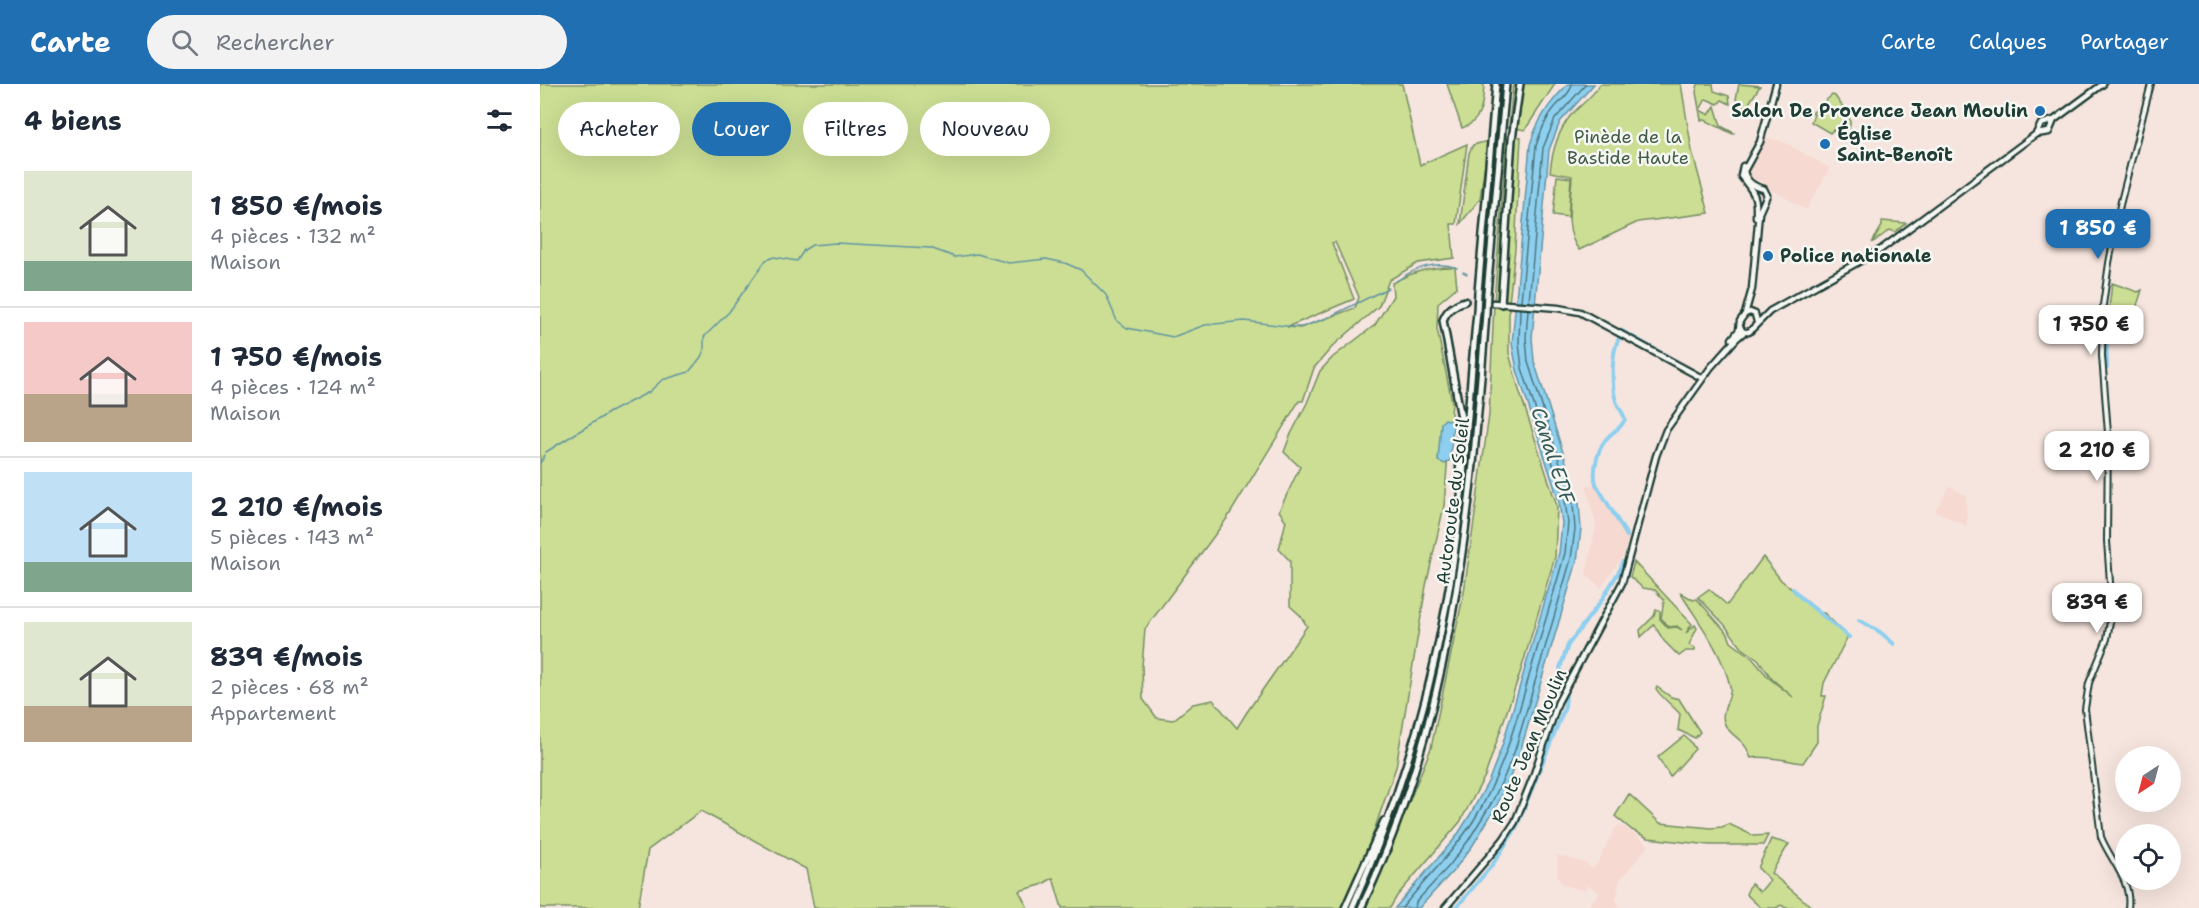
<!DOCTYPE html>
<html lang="fr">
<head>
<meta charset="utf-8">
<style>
	:root { --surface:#fff; --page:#f2f2f3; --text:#1f2937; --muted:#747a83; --line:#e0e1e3; --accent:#1f6fb2 }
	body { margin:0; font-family:"Shantell Sans",sans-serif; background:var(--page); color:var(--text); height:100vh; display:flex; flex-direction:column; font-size:22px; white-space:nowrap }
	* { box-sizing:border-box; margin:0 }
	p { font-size:20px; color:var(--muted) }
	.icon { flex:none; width:33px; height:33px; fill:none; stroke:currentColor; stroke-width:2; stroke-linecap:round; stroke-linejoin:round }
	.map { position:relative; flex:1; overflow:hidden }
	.sheet { display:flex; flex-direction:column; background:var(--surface); width:540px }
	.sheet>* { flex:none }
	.banner { position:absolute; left:18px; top:18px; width:570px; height:54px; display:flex; gap:12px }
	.needle { width:39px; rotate:216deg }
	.controls { position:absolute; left:1575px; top:662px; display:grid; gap:12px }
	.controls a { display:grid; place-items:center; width:66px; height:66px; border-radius:50%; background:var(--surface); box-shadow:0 6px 24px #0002; font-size:30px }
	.price { position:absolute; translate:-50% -51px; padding:0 14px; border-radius:12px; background:#fff; color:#222; font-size:20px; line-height:39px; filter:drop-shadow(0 2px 3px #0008) }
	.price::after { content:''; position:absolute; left:50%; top:36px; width:18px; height:14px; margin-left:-9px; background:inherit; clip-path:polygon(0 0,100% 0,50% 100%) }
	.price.selected { background:var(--accent); color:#fff }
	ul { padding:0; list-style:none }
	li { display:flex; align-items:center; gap:18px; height:150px; padding:0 24px }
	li+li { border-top:2px solid var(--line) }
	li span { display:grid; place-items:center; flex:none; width:168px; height:120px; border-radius:0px; color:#555 }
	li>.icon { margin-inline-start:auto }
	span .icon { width:72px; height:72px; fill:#fffc; stroke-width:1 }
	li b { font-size:26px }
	h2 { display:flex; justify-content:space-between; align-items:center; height:72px; padding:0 24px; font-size:26px }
	.pill { padding:0 21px; border-radius:27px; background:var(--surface); box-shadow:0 6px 24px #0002; font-size:21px; line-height:54px }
	.pill.selected { background:var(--accent); color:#fff }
	header { display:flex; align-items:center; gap:36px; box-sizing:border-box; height:84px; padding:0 30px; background:var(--accent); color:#fff }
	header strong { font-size:28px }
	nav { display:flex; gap:33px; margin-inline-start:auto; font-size:21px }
	.search { width:420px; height:54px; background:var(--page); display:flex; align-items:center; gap:15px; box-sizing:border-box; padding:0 21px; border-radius:33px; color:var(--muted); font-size:22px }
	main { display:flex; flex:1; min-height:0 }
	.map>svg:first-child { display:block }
</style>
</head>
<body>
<header>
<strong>Carte</strong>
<div class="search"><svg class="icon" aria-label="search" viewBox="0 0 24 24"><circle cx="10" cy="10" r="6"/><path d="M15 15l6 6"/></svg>Rechercher</div>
<nav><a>Carte</a><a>Calques</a><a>Partager</a></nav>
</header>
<main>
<section class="sheet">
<h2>4 biens<svg class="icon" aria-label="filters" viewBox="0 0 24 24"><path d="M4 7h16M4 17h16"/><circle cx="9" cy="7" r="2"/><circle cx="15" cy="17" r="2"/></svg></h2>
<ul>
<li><span style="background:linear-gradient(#dfe7d0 75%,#7fa58c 0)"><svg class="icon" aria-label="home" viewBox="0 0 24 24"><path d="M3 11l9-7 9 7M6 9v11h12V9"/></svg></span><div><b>1 850 €/mois</b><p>4 pièces · 132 m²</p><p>Maison</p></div></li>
<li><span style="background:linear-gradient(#f6c9c9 60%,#b9a48a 0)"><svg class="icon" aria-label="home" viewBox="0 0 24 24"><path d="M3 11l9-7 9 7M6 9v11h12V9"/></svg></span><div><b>1 750 €/mois</b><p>4 pièces · 124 m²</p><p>Maison</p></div></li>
<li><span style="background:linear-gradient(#bfe0f5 75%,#7fa58c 0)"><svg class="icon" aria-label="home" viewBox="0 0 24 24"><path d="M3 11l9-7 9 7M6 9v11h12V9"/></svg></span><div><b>2 210 €/mois</b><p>5 pièces · 143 m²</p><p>Maison</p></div></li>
<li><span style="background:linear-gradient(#dfe7d0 70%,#b9a48a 0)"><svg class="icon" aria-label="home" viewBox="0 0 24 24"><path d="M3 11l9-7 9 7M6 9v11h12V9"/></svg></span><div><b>839 €/mois</b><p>2 pièces · 68 m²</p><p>Appartement</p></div></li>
</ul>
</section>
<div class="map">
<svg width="1659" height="824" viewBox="0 0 1659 824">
	<rect width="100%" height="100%" fill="#f6e5de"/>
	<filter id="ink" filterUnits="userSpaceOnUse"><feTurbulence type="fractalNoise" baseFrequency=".0167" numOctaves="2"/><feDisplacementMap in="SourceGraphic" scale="12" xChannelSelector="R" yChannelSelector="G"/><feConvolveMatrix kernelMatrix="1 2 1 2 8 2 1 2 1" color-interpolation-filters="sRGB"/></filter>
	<g filter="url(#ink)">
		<!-- built -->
		<path fill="#f6d9d0" d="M1225 54 1242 57 1290 84 1266 126 1222 100V97L1209 94 1206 87Z
			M1056 400 1090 452 1082 473 1061 504 1046 490 1056 441 1046 402Z
			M1410 402 1426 412 1427 442 1395 427Z
			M1079 742 1085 743 1109 761 1080 796 1076 815 1080 824H1046L1060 809 1048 801 1045 806 1022 801 1017 791V771L1046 779 1051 784 1056 782 1075 744Z"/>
		<!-- green -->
		<path fill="#cbde93" stroke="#758e64" stroke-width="1.5" fill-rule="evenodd" d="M0 0H862L880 81 927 60 916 140H911L914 174 878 179 849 196 839 222 793 262 774 284 763 317H759L688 433 605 545 602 582 603 615 617 634 633 636 653 620 673 616 697 644 707 628 767 542 760 531 750 522V477L739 465 746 437 739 427 760 383 744 368 750 352 767 319 780 287 793 273 835 241 853 212 852 199C873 188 891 182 915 183L917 203 898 219 897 245 912 318 904 422 886 502 856 683 816 799 804 824H522L513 794 501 801 479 807 488 824H274L266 785 161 727 108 766 98 824H0ZM795 158 819 213 815 224 760 244 747 243 814 215 792 159Z
			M907 0H944C943 18 943 37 922 44Z
			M973 0H1015L985 46 969 43Z
			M1060 0H1141L1152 67 1169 129 1098 138 1039 166C1023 146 1031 117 1032 92L1010 88C1012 68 1018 47 1031 31 1040 21 1053 13 1060 0Z
			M1158 0H1173L1174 7 1189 12 1190 20 1182 16 1178 20 1166 15 1160 26 1169 31 1175 22 1181 42 1194 49 1193 50 1165 36H1161L1156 8Z
			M1199 0 1220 2 1206 24 1196 15Z
			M1292 11 1295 12C1306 28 1316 34 1306 53L1293 46 1290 49 1271 38 1274 30 1272 29Z
			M967 51 981 53 975 165 969 219 954 218Z
			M948 57 940 115 920 140 929 69 933 61Z
			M1017 92 1031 94 1028 133 1013 131Z
			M1342 137 1366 139 1355 148 1350 146 1332 159 1342 142Z
			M1572 199 1598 208 1602 206 1589 247 1566 245 1567 234 1572 231V227L1569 225Z
			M954 221 969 222V269L979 306 1017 422 1015 473 981 586 945 692 920 738 857 812 850 824H826L891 664 924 508 949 331Z
			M1223 473 1241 496 1281 529H1284L1308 552 1284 599 1282 612H1286L1277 642V658L1263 679C1249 677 1224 671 1211 674 1209 671 1208 665 1205 662 1199 653 1187 649 1184 638 1180 626 1193 613 1190 602 1182 567 1158 538 1140 508L1153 516 1157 515 1188 550 1191 558 1212 574 1229 594 1253 613 1232 595 1218 575 1202 564 1184 540 1158 513 1169 505 1187 521Z
			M1094 478 1152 540 1146 549 1155 541 1157 544 1149 561 1155 564V567H1146L1139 572 1124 557 1114 541 1101 553 1100 546 1114 532 1116 526 1120 527V535L1128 544 1137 543 1142 546 1137 542 1129 543 1121 534 1124 516 1115 506 1103 504 1090 493Z
			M1117 603 1131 613 1139 615 1160 648 1155 654 1138 646 1140 630C1133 622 1120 612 1116 605Z
			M1144 652 1150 657 1155 665 1130 693 1118 673Z
			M1089 710 1120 739 1171 744 1182 743 1189 740 1214 752 1228 751 1223 761H1170L1108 754 1092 746 1075 732Z
			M1231 755 1249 760 1231 789 1273 824H1246L1241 821 1236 824H1221L1206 810 1211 799 1220 808 1230 796 1218 784Z"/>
		<!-- water -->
		<path fill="#8ecfef" stroke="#6295a4" stroke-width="1.5" d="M1028 0H1054L1020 38 1009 66 992 254 994 277 1039 419 1041 445 1037 477 980 668 970 693 957 721 933 761 914 786 879 824H855L916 753 930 731 949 696 962 662 1019 469 1022 439 1019 418 977 286 972 260 990 61C997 36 1010 18 1028 0Z
			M905 335 912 337 913 342 910 376 905 380 898 377 901 339Z"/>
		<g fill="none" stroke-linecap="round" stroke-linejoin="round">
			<!-- shore -->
			<path stroke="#4b777f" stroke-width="1.5" d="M981 217 996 62C1000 49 1004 38 1012 27 1018 18 1031 10 1032 0
				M989 218 1003 64 1015 35 1046 0
				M862 824C886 794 913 769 934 736 961 693 974 644 988 596 1000 554 1013 512 1025 469L1028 439 1025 417 982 284 979 259 980 225
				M875 824 876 818 909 782 928 757 952 718 965 691 975 666 1031 475 1035 445 1033 420 988 278 986 254 988 225"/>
			<!-- stream -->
			<path stroke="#6295a4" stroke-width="1.5" d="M923 188 927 190
				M857 197C874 184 896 176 917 184
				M793 231 848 204
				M6 368 70 328 109 308 122 296 149 288 161 273 164 266V253L189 228 226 176 234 173 257 177 264 166 272 161 296 159 390 164 415 173 437 170 469 179 506 175 525 179 541 186 566 211 577 237 587 244 633 253 665 241 704 237 754 243H762L789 233
				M0 379 5 371"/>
			<!-- canal -->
			<path stroke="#8ecfef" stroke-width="4" d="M1566 246 1567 284
				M1082 247 1155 288
				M1079 254C1071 269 1071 301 1076 317 1078 323 1083 328 1085 335 1081 345 1076 345 1069 352 1058 362 1052 386 1056 400L1087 452
				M1253 505 1261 514 1309 553
				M1319 536 1340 548 1354 560
				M1023 600 1020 584 1028 561 1061 517 1081 484 1082 478
				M916 824 953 780 976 744 1025 623 1026 610"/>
			<!-- primary-tunnel -->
			<path stroke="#cbc3bc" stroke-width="4.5" stroke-dasharray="4.5 2" stroke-linecap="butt" d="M932 217 953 219"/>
			<!-- secondary casing -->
			<g stroke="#1f3d34" stroke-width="8">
				<path id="secondary" d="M1588 824C1592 797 1570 776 1561 753L1545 625 1549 599 1567 555 1572 526 1567 457 1568 349 1562 272 1563 221 1569 179 1580 121 1611 0"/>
			</g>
			<!-- primary casing -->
			<g stroke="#1f3d34" stroke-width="9">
				<path id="primary" d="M1496 50 1509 48 1514 36
					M1203 82 1201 92C1214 110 1217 109 1216 133
					M953 219 1018 224 1040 228 1160 293
					M1205 230 1210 228 1215 230 1217 238
					M1200 243 1203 248H1209L1230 227 1340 166 1496 50 1501 40 1514 36 1563 0
					M1192 255 1199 246 1200 237 1205 230 1212 205 1219 129 1227 111 1224 105C1215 103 1206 98 1204 87L1220 58 1236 0
					M905 824 963 756 975 738 993 693 1018 618 1082 499 1116 372 1126 346 1171 283 1197 254 1204 248"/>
			</g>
			<!-- motorway casing -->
			<g stroke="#1f3d34" stroke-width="10">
				<path id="motorway" d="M938 208 956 0
					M947 209 966 0
					M961 220 972 55 980 0
					M919 399 921 334 903 236C907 225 915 220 925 217
					M805 824 844 737
					M812 824C855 727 887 626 906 522 924 425 927 326 937 228
					M821 824C911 638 931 433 946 229"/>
			</g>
			<!-- secondary -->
			<use href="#secondary" stroke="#f6f6f2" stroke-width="4"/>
			<!-- primary -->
			<use href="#primary" stroke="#f6f6f2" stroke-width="4.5"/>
			<!-- motorway -->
			<use href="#motorway" stroke="#f6f6f2" stroke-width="5"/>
			<!-- motorway-bridge casing -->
			<g stroke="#1f3d34" stroke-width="10" stroke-linecap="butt">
				<path id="motorway-bridge" d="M937 228 938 208
					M946 229 947 209"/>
			</g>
			<!-- motorway-bridge -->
			<use href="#motorway-bridge" stroke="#f6f6f2" stroke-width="5"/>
		</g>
	</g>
	<!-- markers -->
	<g fill="#1f6fb2" stroke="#f6f6f2" stroke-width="2">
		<circle cx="1500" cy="27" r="6"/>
		<circle cx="1285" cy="60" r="6"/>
		<circle cx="1228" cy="172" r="6"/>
	</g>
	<g text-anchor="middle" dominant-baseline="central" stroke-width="5" stroke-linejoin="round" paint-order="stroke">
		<!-- poi labels -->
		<g font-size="18" font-weight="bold" fill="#1f3d34" stroke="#f6f6f2" text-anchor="start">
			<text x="1488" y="27" text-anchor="end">Salon De Provence Jean Moulin</text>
			<text x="1297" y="50">Église<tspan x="1297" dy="21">Saint-Benoît</tspan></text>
			<text x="1240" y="172">Police nationale</text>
		</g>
		<!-- park labels -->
		<g font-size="18" fill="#415d47" stroke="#f6f6f2">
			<text x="1088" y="53">Pinède de la<tspan x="1088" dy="21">Bastide Haute</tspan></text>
		</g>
		<!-- street labels -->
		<g font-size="18" fill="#1f3d34" stroke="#f6f6f2">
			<text transform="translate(913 417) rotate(-83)">Autoroute du Soleil</text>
			<text transform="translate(989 662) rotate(-67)">Route Jean Moulin</text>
		</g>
		<!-- water labels -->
		<g font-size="20" font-style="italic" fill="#355a59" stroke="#f6f6f2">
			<text transform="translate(1013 371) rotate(72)">Canal EDF</text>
		</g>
	</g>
</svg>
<div class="controls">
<a><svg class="needle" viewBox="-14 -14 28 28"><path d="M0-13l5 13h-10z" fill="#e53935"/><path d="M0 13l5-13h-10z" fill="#747a83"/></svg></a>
<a><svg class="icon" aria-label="locate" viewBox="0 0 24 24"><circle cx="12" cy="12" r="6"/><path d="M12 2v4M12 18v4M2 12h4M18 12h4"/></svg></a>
</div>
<b class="price selected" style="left:1558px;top:176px">1 850 €</b>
<b class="price" style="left:1551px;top:272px">1 750 €</b>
<b class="price" style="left:1557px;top:398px">2 210 €</b>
<b class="price" style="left:1557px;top:550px">839 €</b>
<div class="banner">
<a class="pill">Acheter</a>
<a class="pill selected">Louer</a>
<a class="pill">Filtres</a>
<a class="pill">Nouveau</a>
</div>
</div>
</main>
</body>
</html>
